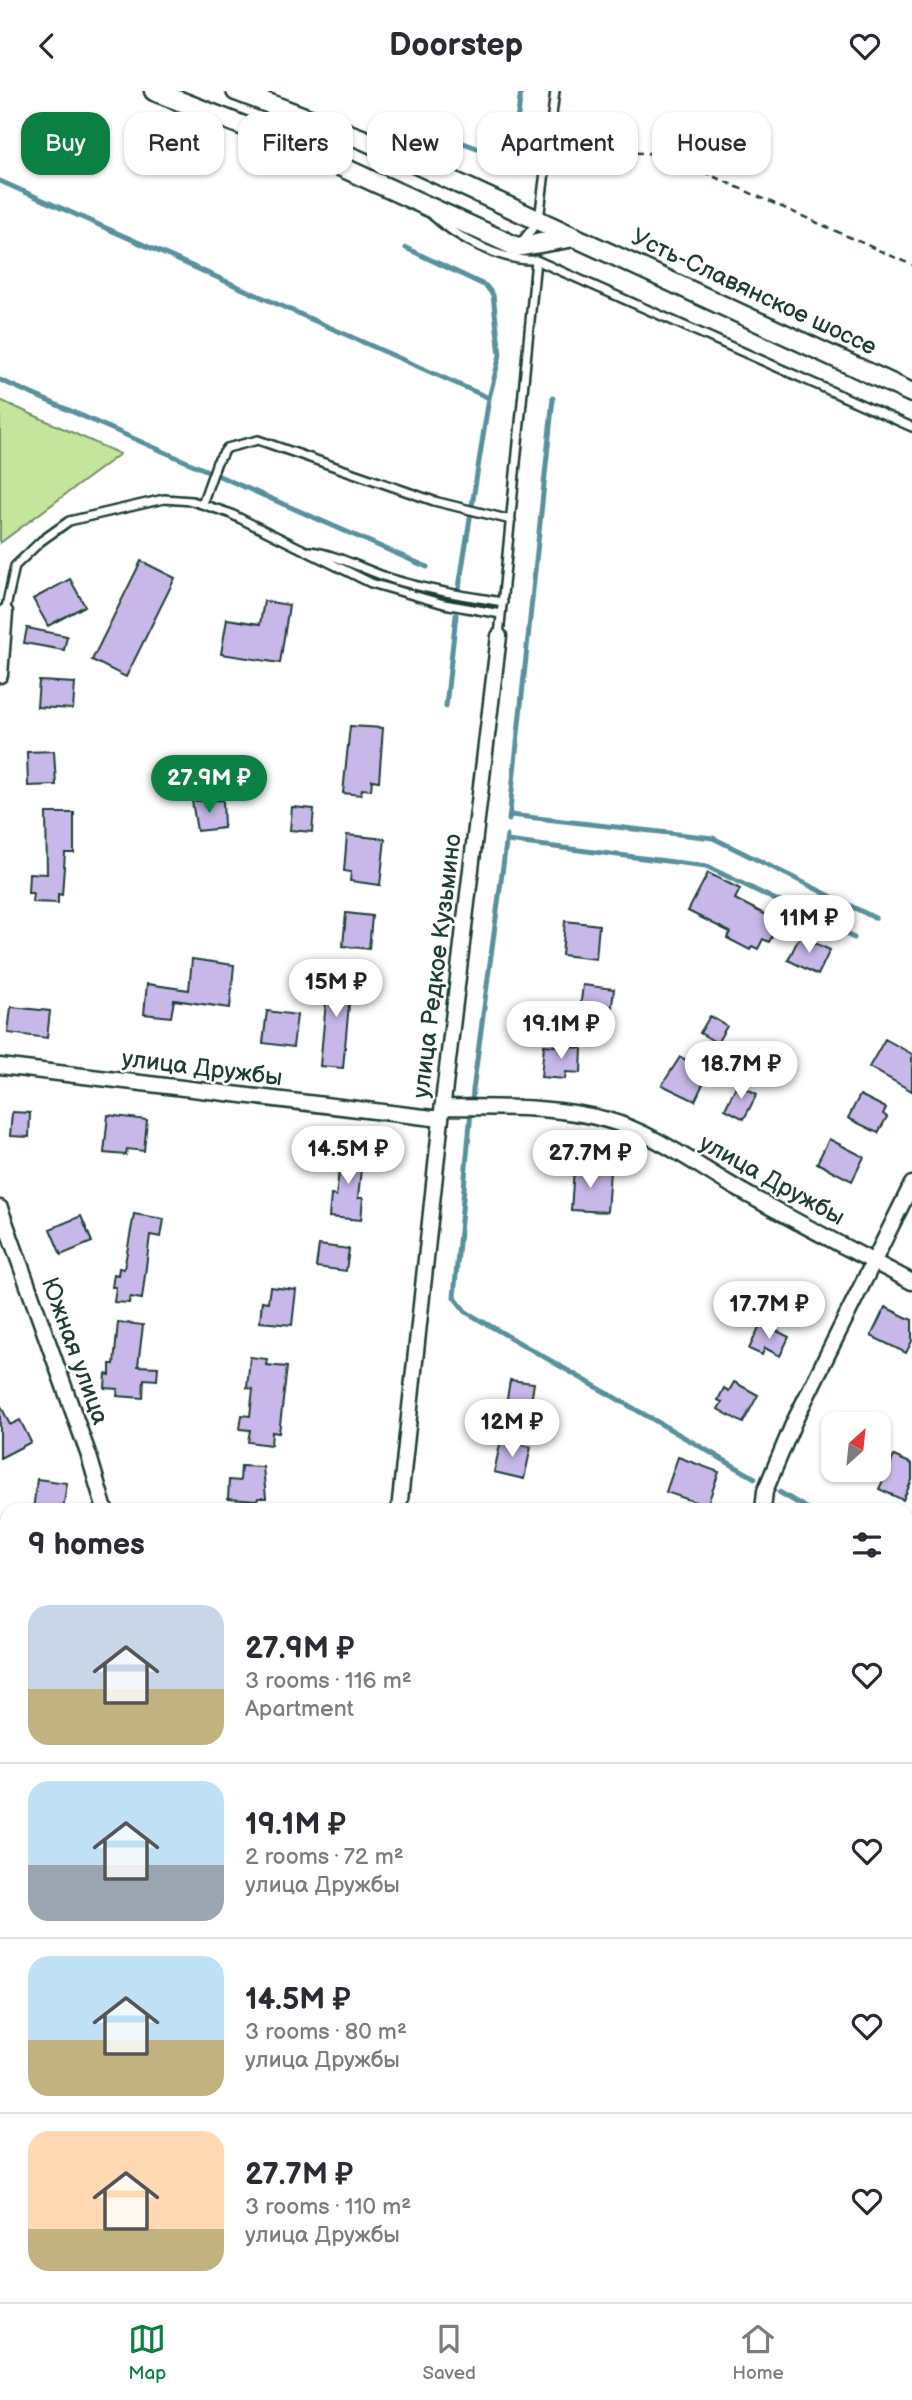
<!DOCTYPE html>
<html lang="en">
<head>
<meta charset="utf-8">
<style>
	:root { --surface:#fff; --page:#f7f7f7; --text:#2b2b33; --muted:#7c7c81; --line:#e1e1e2; --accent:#0b8043 }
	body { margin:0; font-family:"Balsamiq Sans",sans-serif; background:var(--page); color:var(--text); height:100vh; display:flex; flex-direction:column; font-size:26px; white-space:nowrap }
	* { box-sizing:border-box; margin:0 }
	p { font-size:23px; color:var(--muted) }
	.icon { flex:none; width:38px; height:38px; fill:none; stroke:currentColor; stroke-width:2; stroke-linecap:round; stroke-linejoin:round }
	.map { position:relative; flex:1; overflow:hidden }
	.sheet { position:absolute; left:0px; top:1412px; width:914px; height:800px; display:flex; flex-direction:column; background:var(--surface); border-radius:21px 21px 0 0; box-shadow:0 2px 5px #0004 }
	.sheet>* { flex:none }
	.top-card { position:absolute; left:21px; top:21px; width:872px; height:63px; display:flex; gap:14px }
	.needle { width:46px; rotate:27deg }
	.buttons { position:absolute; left:821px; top:1321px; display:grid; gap:14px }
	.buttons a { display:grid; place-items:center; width:70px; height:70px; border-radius:14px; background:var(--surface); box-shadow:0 2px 5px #0004; font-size:35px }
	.price { position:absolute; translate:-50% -60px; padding:0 16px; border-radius:24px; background:#fff; color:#222; font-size:23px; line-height:46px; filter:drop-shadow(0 2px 4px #0008) }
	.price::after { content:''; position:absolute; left:50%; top:42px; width:21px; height:16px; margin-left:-10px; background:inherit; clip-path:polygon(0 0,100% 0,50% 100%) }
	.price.selected { background:var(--accent); color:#fff }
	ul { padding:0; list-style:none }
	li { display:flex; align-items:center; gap:21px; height:175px; padding:0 28px }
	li+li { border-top:2px solid var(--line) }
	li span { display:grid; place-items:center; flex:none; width:196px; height:140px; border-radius:21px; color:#555 }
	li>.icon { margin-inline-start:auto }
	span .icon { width:84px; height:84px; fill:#fffc; stroke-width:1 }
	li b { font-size:30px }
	h2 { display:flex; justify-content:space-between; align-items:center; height:84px; padding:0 28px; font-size:30px }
	.chip { padding:0 24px; border-radius:21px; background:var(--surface); box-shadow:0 2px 5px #0004; font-size:24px; line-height:63px }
	.chip.selected { background:var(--accent); color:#fff }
	header { display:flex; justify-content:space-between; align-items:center; height:91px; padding:0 28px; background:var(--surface); font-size:32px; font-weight:700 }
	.dock { display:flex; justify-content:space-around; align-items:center; height:98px; border-top:2px solid var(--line); background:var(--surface); font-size:19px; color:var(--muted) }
	.dock a { display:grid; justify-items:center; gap:4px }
	.dock .selected { color:var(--accent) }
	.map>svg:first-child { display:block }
</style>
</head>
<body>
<header><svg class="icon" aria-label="back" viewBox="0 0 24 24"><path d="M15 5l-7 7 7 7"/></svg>Doorstep<svg class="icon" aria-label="heart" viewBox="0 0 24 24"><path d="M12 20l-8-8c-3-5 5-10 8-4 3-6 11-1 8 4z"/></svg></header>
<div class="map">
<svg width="912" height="2211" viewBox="0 0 912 2211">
	<rect width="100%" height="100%" fill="#fff"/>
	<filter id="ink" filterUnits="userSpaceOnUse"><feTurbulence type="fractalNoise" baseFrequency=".0143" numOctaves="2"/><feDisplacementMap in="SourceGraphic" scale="14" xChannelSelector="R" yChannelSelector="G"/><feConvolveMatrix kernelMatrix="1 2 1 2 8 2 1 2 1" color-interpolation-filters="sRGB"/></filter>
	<g filter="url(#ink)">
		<!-- green -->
		<path fill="#c5e59d" stroke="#729168" stroke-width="2" d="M0 309 120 363 0 452Z
			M906 2018H912V2110L907 2112Z"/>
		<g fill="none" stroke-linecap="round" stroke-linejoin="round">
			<!-- stream -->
			<path stroke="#59909b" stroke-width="5" d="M453 48 482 59 498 62C518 49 518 22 521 0
				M0 90 489 307
				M406 157 486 195 493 204 500 264 489 307 459 497
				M0 289 427 476
				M446 615 456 524
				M510 724 713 747 875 827
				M509 729 553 307
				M507 745 473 999 454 1206 466 1221 755 1387
				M507 750 706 775 854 847
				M779 1401 810 1419
				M906 1474 912 1477
				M0 2035 7 2051"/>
		</g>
		<!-- building -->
		<path fill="#c7b8e9" stroke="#1f3d34" stroke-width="2" d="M141 470 175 487 126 586 92 569Z
			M70 488 85 515 48 535 33 508Z
			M264 510 289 514 280 572 221 563 227 528 260 533Z
			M27 537 67 545 64 559 24 552Z
			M39 590 75 592 73 618 37 616Z
			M350 635 383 637 379 690 372 689 371 699 362 698 361 704 343 702Z
			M54 660 56 694 28 695 27 661Z
			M223 709 224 737 197 740 192 710Z
			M292 716 314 718 312 741 290 739Z
			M46 722H74V762H65L62 804 58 803V812L32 811 33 802H28L29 782 47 783Z
			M347 744 385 748 380 794 350 790 351 781 344 780Z
			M708 782 740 798 735 808 770 826 768 830 778 835 769 851 763 848 758 858 752 855 750 859 727 847 730 841 688 820Z
			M346 822 372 825 369 858 343 855Z
			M565 830 599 834 596 868 562 864Z
			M800 845 830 859 818 884 788 869Z
			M192 868 234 874 230 917 174 909 171 926 144 923 147 893 189 899Z
			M329 879 352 881 343 977 320 975Z
			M583 894 614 898 609 938 578 934Z
			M11 916 50 920 47 947 8 942Z
			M267 920 297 924 293 956 263 952Z
			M710 925 727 935 717 952 700 942Z
			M885 948 912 963V1000L869 976Z
			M544 954 582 957 581 982 566 981 565 988 541 986Z
			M680 966 709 980 695 1010 662 994Z
			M737 993 757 1003 744 1028 725 1018Z
			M860 1004 886 1017 883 1023 887 1026 878 1042 848 1027Z
			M12 1021 30 1022 29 1046 10 1045Z
			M108 1024 147 1029 144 1060 127 1058 126 1064 104 1062Z
			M829 1048 864 1066 852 1090 817 1072Z
			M342 1055 363 1058 358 1107H363L361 1129 329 1126 331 1104 336 1105Z
			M574 1077 610 1080 607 1121 571 1119Z
			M134 1123 164 1128 161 1146 150 1144 142 1208 130 1206 129 1212 114 1211 116 1196H112L114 1183 118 1184 119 1177 124 1178Z
			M81 1125 92 1151 61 1164 50 1138Z
			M319 1154 349 1158 346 1180 316 1176Z
			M270 1196 296 1199 292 1234 260 1231 262 1210 268 1211Z
			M885 1216 912 1229V1250L906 1262 871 1245Z
			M118 1231 143 1234 138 1275 158 1276 157 1289 144 1288 143 1307 117 1305 118 1298 105 1297 106 1283 110 1284V1273H114Z
			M761 1232 789 1246 780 1265 765 1257 762 1264 749 1258Z
			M250 1266 267 1268 266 1274 287 1276 279 1342 272 1341 271 1354 248 1351 250 1339 240 1338 242 1324 250 1325 253 1298 247 1297Z
			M510 1289 534 1292 529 1324 505 1320Z
			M734 1291 758 1304 743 1332 718 1318 722 1311 718 1309 724 1297 729 1300Z
			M0 1313 10 1334 20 1329 31 1351 0 1367Z
			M501 1349 531 1356 524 1388 494 1381Z
			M894 1365 912 1373V1389L903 1409 879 1398Z
			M678 1366 719 1381 707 1415 666 1401Z
			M241 1375 263 1376 266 1407H258L257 1410 228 1408 229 1389 240 1390Z
			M37 1388 67 1392 63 1419H33Z"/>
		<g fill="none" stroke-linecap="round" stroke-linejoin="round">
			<!-- service casing -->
			<g stroke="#1f3d34" stroke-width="12">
				<path id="service" d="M432 124C457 147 502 171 536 169L912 336
					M520 153 539 129 555 0
					M202 413 217 371 227 357 258 349 434 410 511 429
					M310 460C339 464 364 479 392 488 428 499 465 505 503 511
					M5 521 15 475 41 450 69 430 164 408 192 410 229 422 371 492 444 513 501 523
					M499 545 536 169
					M906 1980 912 1978"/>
			</g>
			<!-- minor casing -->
			<g stroke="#1f3d34" stroke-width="19">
				<path id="minor" d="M0 584 5 521
					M0 975 441 1028
					M443 1016C496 1017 555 1014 607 1029 654 1042 696 1074 738 1098 795 1131 854 1160 912 1191
					M0 1117 89 1365 105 1419
					M399 1419 441 1028 499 545
					M763 1419 765 1400 794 1331 912 1093
					M0 1930H7
					M33 2211 53 2205"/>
			</g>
			<!-- tertiary casing -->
			<g stroke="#1f3d34" stroke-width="23">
				<path id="tertiary" d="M154 0 300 57 517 156 575 146
					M236 0 362 48 912 302"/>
			</g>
			<!-- path -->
			<path stroke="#1f3d34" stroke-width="2.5" stroke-dasharray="7 5" stroke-linecap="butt" d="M575 59 663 63 912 174
				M332 2211V2205"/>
			<!-- service -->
			<use href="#service" stroke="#fff" stroke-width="7"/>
			<!-- minor -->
			<use href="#minor" stroke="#fff" stroke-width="14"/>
			<!-- tertiary -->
			<use href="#tertiary" stroke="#fff" stroke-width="18"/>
			<!-- rail casing -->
			<g stroke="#1f3d34" stroke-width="8">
				<path id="rail" d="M906 2202 912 2200
					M877 2211 896 2205"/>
			</g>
			<!-- rail -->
			<use href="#rail" stroke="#fff" stroke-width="5" stroke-dasharray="16" stroke-linecap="butt"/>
		</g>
	</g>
	<g text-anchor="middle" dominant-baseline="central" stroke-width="5" stroke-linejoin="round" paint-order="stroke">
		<!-- street labels -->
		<g font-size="24" fill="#1f3d34" stroke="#fff">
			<text transform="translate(754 201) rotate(25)">Усть-Славянское шоссе</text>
			<text transform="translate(437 875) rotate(-83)">улица Редкое Кузьмино</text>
			<text transform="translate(202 977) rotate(7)">улица Дружбы</text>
			<text transform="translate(772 1089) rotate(29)">улица Дружбы</text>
			<text transform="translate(75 1260) rotate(70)">Южная улица</text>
		</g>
	</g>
</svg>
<div class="buttons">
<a><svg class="needle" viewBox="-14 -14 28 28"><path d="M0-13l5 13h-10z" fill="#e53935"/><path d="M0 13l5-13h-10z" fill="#7c7c81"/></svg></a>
</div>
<b class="price selected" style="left:209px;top:724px">27.9M ₽</b>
<b class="price" style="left:809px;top:864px">11M ₽</b>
<b class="price" style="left:336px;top:928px">15M ₽</b>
<b class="price" style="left:561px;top:970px">19.1M ₽</b>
<b class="price" style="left:741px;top:1010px">18.7M ₽</b>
<b class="price" style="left:348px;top:1095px">14.5M ₽</b>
<b class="price" style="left:590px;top:1099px">27.7M ₽</b>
<b class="price" style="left:769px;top:1250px">17.7M ₽</b>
<b class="price" style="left:512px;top:1368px">12M ₽</b>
<div class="top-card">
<a class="chip selected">Buy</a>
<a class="chip">Rent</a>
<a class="chip">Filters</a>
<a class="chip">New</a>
<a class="chip">Apartment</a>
<a class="chip">House</a>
</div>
<section class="sheet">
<h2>9 homes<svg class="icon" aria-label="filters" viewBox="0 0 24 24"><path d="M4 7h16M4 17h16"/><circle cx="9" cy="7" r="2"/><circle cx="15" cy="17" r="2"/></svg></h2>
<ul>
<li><span style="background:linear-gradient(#c9d6e8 60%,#c2b280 0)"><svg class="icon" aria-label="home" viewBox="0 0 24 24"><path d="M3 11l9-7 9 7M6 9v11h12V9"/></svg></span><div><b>27.9M ₽</b><p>3 rooms · 116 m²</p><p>Apartment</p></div><svg class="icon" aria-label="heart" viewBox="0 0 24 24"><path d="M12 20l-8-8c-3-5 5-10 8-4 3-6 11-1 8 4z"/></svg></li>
<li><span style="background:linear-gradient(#bfe0f5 60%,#9aa5b1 0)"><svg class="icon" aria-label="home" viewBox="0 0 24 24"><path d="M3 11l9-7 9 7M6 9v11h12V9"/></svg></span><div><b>19.1M ₽</b><p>2 rooms · 72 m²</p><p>улица Дружбы</p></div><svg class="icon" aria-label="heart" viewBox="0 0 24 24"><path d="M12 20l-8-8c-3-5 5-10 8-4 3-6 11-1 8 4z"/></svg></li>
<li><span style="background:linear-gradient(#bfe0f5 60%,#c2b280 0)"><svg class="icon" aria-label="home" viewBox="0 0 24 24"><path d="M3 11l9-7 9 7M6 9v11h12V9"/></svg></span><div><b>14.5M ₽</b><p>3 rooms · 80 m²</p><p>улица Дружбы</p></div><svg class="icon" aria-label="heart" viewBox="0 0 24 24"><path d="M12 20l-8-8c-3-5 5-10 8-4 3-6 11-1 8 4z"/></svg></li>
<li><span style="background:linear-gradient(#ffd9b3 70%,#c2b280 0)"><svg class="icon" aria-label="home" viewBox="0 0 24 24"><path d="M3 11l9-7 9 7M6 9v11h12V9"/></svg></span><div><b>27.7M ₽</b><p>3 rooms · 110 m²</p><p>улица Дружбы</p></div><svg class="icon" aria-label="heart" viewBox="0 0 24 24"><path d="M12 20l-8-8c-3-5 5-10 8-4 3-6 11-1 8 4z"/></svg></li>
</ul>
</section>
</div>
<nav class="dock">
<a class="selected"><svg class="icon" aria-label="map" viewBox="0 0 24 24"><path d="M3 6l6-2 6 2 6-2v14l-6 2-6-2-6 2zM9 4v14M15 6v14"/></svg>Map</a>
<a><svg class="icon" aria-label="saved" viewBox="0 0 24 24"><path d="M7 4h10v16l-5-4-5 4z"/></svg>Saved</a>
<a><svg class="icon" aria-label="home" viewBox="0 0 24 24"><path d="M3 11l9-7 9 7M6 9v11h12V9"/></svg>Home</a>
</nav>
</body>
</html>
